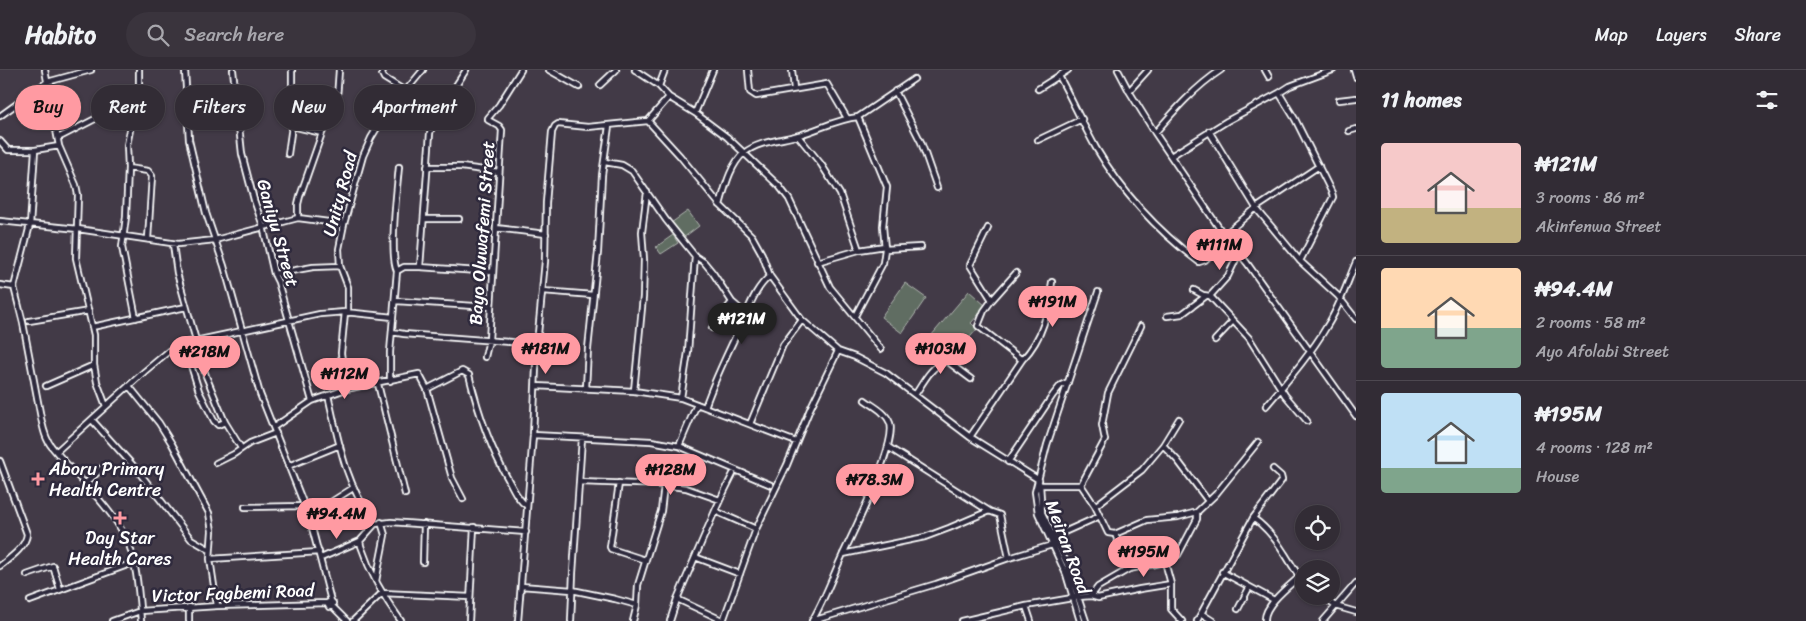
<!DOCTYPE html>
<html lang="en">
<head>
<meta charset="utf-8">
<style>
	:root { --surface:#322c35; --page:#3a343d; --text:#f1f3f6; --muted:#a8a7ad; --line:#4d4850; --accent:#ff9aa2 }
	body { margin:0; font-family:Sriracha,sans-serif; background:var(--page); color:var(--text); height:100vh; display:flex; flex-direction:column; font-size:19px; white-space:nowrap }
	* { box-sizing:border-box; margin:0 }
	p { font-size:16px; color:var(--muted) }
	.icon { flex:none; width:28px; height:28px; fill:none; stroke:currentColor; stroke-width:2; stroke-linecap:round; stroke-linejoin:round }
	.map { position:relative; flex:1; overflow:hidden }
	.drawer { display:flex; flex-direction:column; background:var(--surface); width:450px }
	.drawer>* { flex:none }
	.banner { position:absolute; left:15px; top:15px; width:475px; height:45px; display:flex; gap:10px }
	.fabs { position:absolute; left:1295px; top:435px; display:grid; gap:10px }
	.fabs a { display:grid; place-items:center; width:45px; height:45px; border-radius:50%; background:var(--surface); box-shadow:0 1px 4px #0004,0 0 0 1px var(--line); font-size:25px }
	.price { position:absolute; translate:-50% -42px; padding:0 11px; border-radius:18px; background:var(--accent); color:#111; font-size:16px; line-height:32px; filter:drop-shadow(0 1px 2px #0008) }
	.price::after { content:''; position:absolute; left:50%; top:30px; width:15px; height:11px; margin-left:-8px; background:inherit; clip-path:polygon(0 0,100% 0,50% 100%) }
	.price.current { background:#222; color:#fff }
	ul { padding:0; list-style:none }
	li { display:flex; align-items:center; gap:15px; height:125px; padding:0 25px }
	li+li { border-top:1px solid var(--line) }
	li span { display:grid; place-items:center; flex:none; width:140px; height:100px; border-radius:5px; color:#555 }
	li>.icon { margin-inline-start:auto }
	span .icon { width:60px; height:60px; fill:#fffc; stroke-width:1 }
	li b { font-size:21px }
	h2 { display:flex; justify-content:space-between; align-items:center; height:60px; padding:0 25px; font-size:21px }
	.tag { padding:0 18px; border-radius:22px; background:var(--surface); box-shadow:0 1px 4px #0004,0 0 0 1px var(--line); font-size:18px; line-height:45px }
	.tag.current { background:var(--accent); color:#111 }
	header { display:flex; align-items:center; gap:30px; box-sizing:border-box; height:70px; padding:0 25px; background:var(--surface); border-bottom:1px solid var(--line) }
	header strong { font-size:24px }
	nav { display:flex; gap:28px; margin-inline-start:auto; font-size:18px }
	.search { width:350px; height:45px; background:var(--page); display:flex; align-items:center; gap:12px; box-sizing:border-box; padding:0 18px; border-radius:28px; color:var(--muted); font-size:19px }
	main { display:flex; flex:1; min-height:0 }
	.map>svg:first-child { display:block }
</style>
</head>
<body>
<header>
<strong>Habito</strong>
<div class="search"><svg class="icon" aria-label="search" viewBox="0 0 24 24"><circle cx="10" cy="10" r="6"/><path d="M15 15l6 6"/></svg>Search here</div>
<nav><a>Map</a><a>Layers</a><a>Share</a></nav>
</header>
<main>
<div class="map">
<svg width="1356" height="551" viewBox="0 0 1356 551">
	<rect width="100%" height="100%" fill="#423a47"/>
	<filter id="ink" filterUnits="userSpaceOnUse"><feTurbulence type="fractalNoise" baseFrequency=".02" numOctaves="2"/><feDisplacementMap in="SourceGraphic" scale="10" xChannelSelector="R" yChannelSelector="G"/><feConvolveMatrix kernelMatrix="1 2 1 2 8 2 1 2 1" color-interpolation-filters="sRGB"/></filter>
	<g filter="url(#ink)">
		<!-- grass -->
		<path fill="#606d62" stroke="#b0b6b0" d="M688 141 699 156 683 168 671 153Z
			M673 165 678 173 661 184 656 177Z
			M905 213 926 228 902 263 881 247Z
			M969 221 986 236 971 253 977 259 954 286 948 281 942 287 925 273Z"/>
		<g fill="none" stroke-linecap="round" stroke-linejoin="round">
			<!-- minor casing -->
			<g stroke="#fff" stroke-width="8">
				<path id="minor" d="M45 0 59 76 76 115 78 125 76 188 94 265V295L97 312 106 336
					M185 0 189 70 206 143 224 196 260 324 310 450 331 531 333 533 332 536 329 537 327 533 331 531
					M233 0 242 84 254 130 263 156 274 204 278 212 312 331
					M383 0 382 4 384 8 405 21
					M549 0 579 17
					M635 0 659 16 669 27 695 43 727 67 779 116 789 129 830 217 881 279
					M748 0 750 22 756 26 827 14 847 48
					M792 0 794 19
					M1118 0 1129 21 1155 63 1224 165 1247 193 1356 346
					M1265 0 1269 7
					M1354 0 1356 7
					M1059 6C1072 30 1083 55 1096 78 1122 122 1159 162 1199 192L1205 190 1228 169
					M600 15 616 0
					M659 16 665 0
					M1038 19 1068 0
					M895 21 921 72 937 118
					M1129 21 1148 0
					M1279 23 1295 49 1332 123 1333 127 1300 191
					M1339 30 1356 28
					M695 43 713 0
					M0 46 47 12 91 0
					M648 51 680 86 720 135 752 166 762 184 770 206 802 250 838 281 855 287 886 303 970 367 1039 410
					M292 56 322 63
					M1209 61 1256 138 1300 191 1338 226 1356 249
					M1349 61 1356 59
					M1155 63C1175 40 1195 17 1221 0
					M798 66 821 94 840 124 859 180
					M58 68 95 49
					M1038 70 1082 49
					M0 71 8 80H35L59 76
					M35 80 30 155 14 217 23 253 41 348C43 357 45 369 52 377 76 407 108 433 126 468 137 489 139 528 141 551
					M288 84 292 56V0
					M1171 86 1227 51 1279 23 1290 16 1333 0
					M605 92 622 95 632 101 666 150 695 186 704 192 713 203 732 232 746 244
					M427 97H461L499 102
					M128 98 148 101 152 106 148 169
					M720 135C725 118 730 95 744 83 759 71 782 70 799 65 818 60 837 49 858 47L914 9
					M298 148V134L300 126 322 63 334 37 337 28 339 0
					M424 149H459
					M0 151 78 159 178 174 215 170 298 148 344 154
					M496 158 546 164
					M1224 165 1256 138 1319 96
					M173 174 177 203 206 306 225 352 241 378
					M885 179 921 177
					M817 192 859 180 885 176
					M420 197 430 63 435 48 466 0
					M397 201 404 197H420L493 202
					M274 204 313 197 340 196
					M0 215 14 217
					M1194 220 1203 225 1210 226 1249 268 1285 325 1307 351
					M543 221 593 225
					M1210 226 1228 206 1239 183
					M992 230 1016 203
					M396 231 490 237
					M345 242 341 283 346 319
					M348 243V217L340 196 339 179 344 154 363 86 371 68 383 48 423 0
					M855 246 883 193 885 179 883 156 887 117 858 47
					M1167 246 1182 244 1206 226
					M136 248 122 177 126 147 128 98 127 75 139 16V0
					M29 251 89 241
					M92 257 186 237
					M712 258 732 232
					M392 262 404 264 537 274
					M1215 270 1233 251
					M184 273 199 321 214 351 218 355 225 352
					M485 287 489 270 502 60 499 56 488 50V48L499 35 521 0
					M1022 290C1044 267 1048 242 1052 212
					M390 311V282L397 201C389 184 397 118 399 97
					M378 314 405 424
					M46 316 94 295
					M129 316 159 353 172 374 209 443 212 461 210 489 217 536
					M536 316 634 321 681 328 796 372
					M586 318 588 279 598 182 602 105 609 56
					M427 319 462 301 469 305C478 342 490 378 509 411 514 420 518 430 527 436
					M634 321 643 227 644 190 642 162 647 122
					M328 325C339 373 345 414 375 454
					M915 325C923 313 932 294 947 291L971 309
					M681 328 688 282 695 186
					M1266 336C1288 310 1310 285 1327 256 1340 236 1347 213 1356 192
					M705 337C715 308 728 282 741 255 749 238 755 218 770 206
					M92 350 138 401 191 469 210 480
					M750 354 783 275 802 250
					M274 357 312 331 346 319 419 304 427 319 452 408 463 429
					M533 365 651 371 679 376 771 415
					M970 367 1022 290 978 256 984 241 992 230 970 195 988 158
					M1163 375 1178 391 1208 431
					M679 376 697 334
					M888 377 989 441 1000 445 1009 488
					M57 381 145 301 170 280 181 274 320 244 345 242 393 247
					M0 391 27 464C26 477 10 488 0 496
					M1008 392 1053 325 1061 315 1068 312
					M216 393 234 384 250 373 276 363
					M288 396 340 375
					M1038 411 1040 415 1042 443 1067 494 1086 551
					M580 412 664 415 686 418 720 430 733 404
					M619 413 610 477 611 479 645 490
					M85 414 102 398
					M1040 415H1081
					M1081 415 1105 370 1102 355 1108 323 1141 256
					M1081 415 1095 436 1108 463 1115 464 1129 499
					M720 430 715 441 756 459
					M1095 436 1142 400 1163 375 1179 349
					M245 437 304 436
					M309 446 353 418
					M1253 448C1266 457 1277 471 1285 484 1291 493 1296 504 1304 511
					M1115 464 1147 450 1178 447 1197 442 1216 424 1258 372
					M1053 467 1100 446
					M843 484 925 467 949 458 989 441
					M695 487 740 504
					M321 488 360 471
					M210 489 319 482
					M423 492 424 454
					M1165 492 1171 514
					M1222 502 1274 530
					M27 505 53 496 60 519
					M376 511 385 465 381 452
					M521 516 572 520 615 529 637 535 633 551
					M1091 526 1098 517 1129 499 1165 492 1178 485 1197 449V442
					M1322 526 1335 536 1356 542
					M677 529 724 551
					M30 531 133 493
					M637 535 638 515 661 441 664 415
					M332 536 347 551
					M1026 536 1031 551
					M189 537V551
					M1238 539 1249 518
					M1202 544 1213 551
					M112 551 140 541 217 536 327 533
					M353 551 382 523 470 527
					M401 551C384 528 370 503 361 476L360 471 375 454 391 452 526 462
					M469 551 474 457
					M518 551 533 365 537 274 545 191 546 133 552 62 555 56 558 54 588 57 648 51 669 27
					M571 551 573 503 582 368
					M670 551 677 529 715 441
					M723 551 756 459 787 395 810 339 838 281
					M812 551 936 514 1009 488 1052 475
					M812 551C825 529 833 505 844 482 855 459 897 373 890 353 886 342 873 336 865 330
					M962 551 1026 536 1078 527 1091 526 1098 528 1140 519 1171 514V539L1182 551
					M1080 551 1066 504 1038 443 1035 422 1047 375 1098 222
					M1197 551 1253 448 1282 410 1281 406 1273 399
					M1265 551C1263 536 1289 516 1299 507
					M1323 551 1356 513"/>
			</g>
			<!-- minor -->
			<use href="#minor" stroke="#2f2a3d" stroke-width="4.5"/>
		</g>
	</g>
	<!-- markers -->
	<g fill="#ff9aa2" stroke="#2f2a3d" stroke-width="2">
		<path d="M35.5 401.5h5v5h5v5h-5v5h-5v-5h-5v-5h5z"/>
		<path d="M117.5 440.5h5v5h5v5h-5v5h-5v-5h-5v-5h5z"/>
	</g>
	<g text-anchor="middle" dominant-baseline="central" stroke-width="5" stroke-linejoin="round" paint-order="stroke">
		<!-- street labels -->
		<g font-size="18" fill="#fff" stroke="#2f2a3d">
			<text transform="translate(340 124) rotate(-75)">Unity Road</text>
			<text transform="translate(278 163) rotate(74)">Ganiyu Street</text>
			<text transform="translate(482 163) rotate(-86)">Bayo Oluwafemi Street</text>
			<text transform="translate(1068 477) rotate(70)">Meiran Road</text>
			<text transform="translate(233 523) rotate(-2)">Victor Fagbemi Road</text>
		</g>
		<!-- poi labels -->
		<g font-size="18" fill="#fff" stroke="#2f2a3d" text-anchor="start">
			<text x="49" y="399">Aboru Primary<tspan x="49" dy="21">Health Centre</tspan></text>
			<text x="120" y="468" text-anchor="middle">Day Star<tspan x="120" dy="21">Health Cares</tspan></text>
		</g>
	</g>
</svg>
<div class="fabs">
<a><svg class="icon" aria-label="locate" viewBox="0 0 24 24"><circle cx="12" cy="12" r="6"/><path d="M12 2v4M12 18v4M2 12h4M18 12h4"/></svg></a>
<a><svg class="icon" aria-label="layers" viewBox="0 0 24 24"><path d="M12 4l9 5-9 5-9-5zM3 14l9 5 9-5"/></svg></a>
</div>
<b class="price" style="left:1220px;top:201px">₦111M</b>
<b class="price" style="left:1053px;top:258px">₦191M</b>
<b class="price current" style="left:742px;top:275px">₦121M</b>
<b class="price" style="left:546px;top:305px">₦181M</b>
<b class="price" style="left:941px;top:305px">₦103M</b>
<b class="price" style="left:205px;top:308px">₦218M</b>
<b class="price" style="left:345px;top:330px">₦112M</b>
<b class="price" style="left:671px;top:426px">₦128M</b>
<b class="price" style="left:875px;top:436px">₦78.3M</b>
<b class="price" style="left:337px;top:470px">₦94.4M</b>
<b class="price" style="left:1144px;top:508px">₦195M</b>
<div class="banner">
<a class="tag current">Buy</a>
<a class="tag">Rent</a>
<a class="tag">Filters</a>
<a class="tag">New</a>
<a class="tag">Apartment</a>
</div>
</div>
<section class="drawer">
<h2>11 homes<svg class="icon" aria-label="filters" viewBox="0 0 24 24"><path d="M4 7h16M4 17h16"/><circle cx="9" cy="7" r="2"/><circle cx="15" cy="17" r="2"/></svg></h2>
<ul>
<li><span style="background:linear-gradient(#f6c9c9 65%,#c2b280 0)"><svg class="icon" aria-label="home" viewBox="0 0 24 24"><path d="M3 11l9-7 9 7M6 9v11h12V9"/></svg></span><div><b>₦121M</b><p>3 rooms · 86 m²</p><p>Akinfenwa Street</p></div></li>
<li><span style="background:linear-gradient(#ffd9b3 60%,#7fa58c 0)"><svg class="icon" aria-label="home" viewBox="0 0 24 24"><path d="M3 11l9-7 9 7M6 9v11h12V9"/></svg></span><div><b>₦94.4M</b><p>2 rooms · 58 m²</p><p>Ayo Afolabi Street</p></div></li>
<li><span style="background:linear-gradient(#bfe0f5 75%,#7fa58c 0)"><svg class="icon" aria-label="home" viewBox="0 0 24 24"><path d="M3 11l9-7 9 7M6 9v11h12V9"/></svg></span><div><b>₦195M</b><p>4 rooms · 128 m²</p><p>House</p></div></li>
</ul>
</section>
</main>
</body>
</html>
